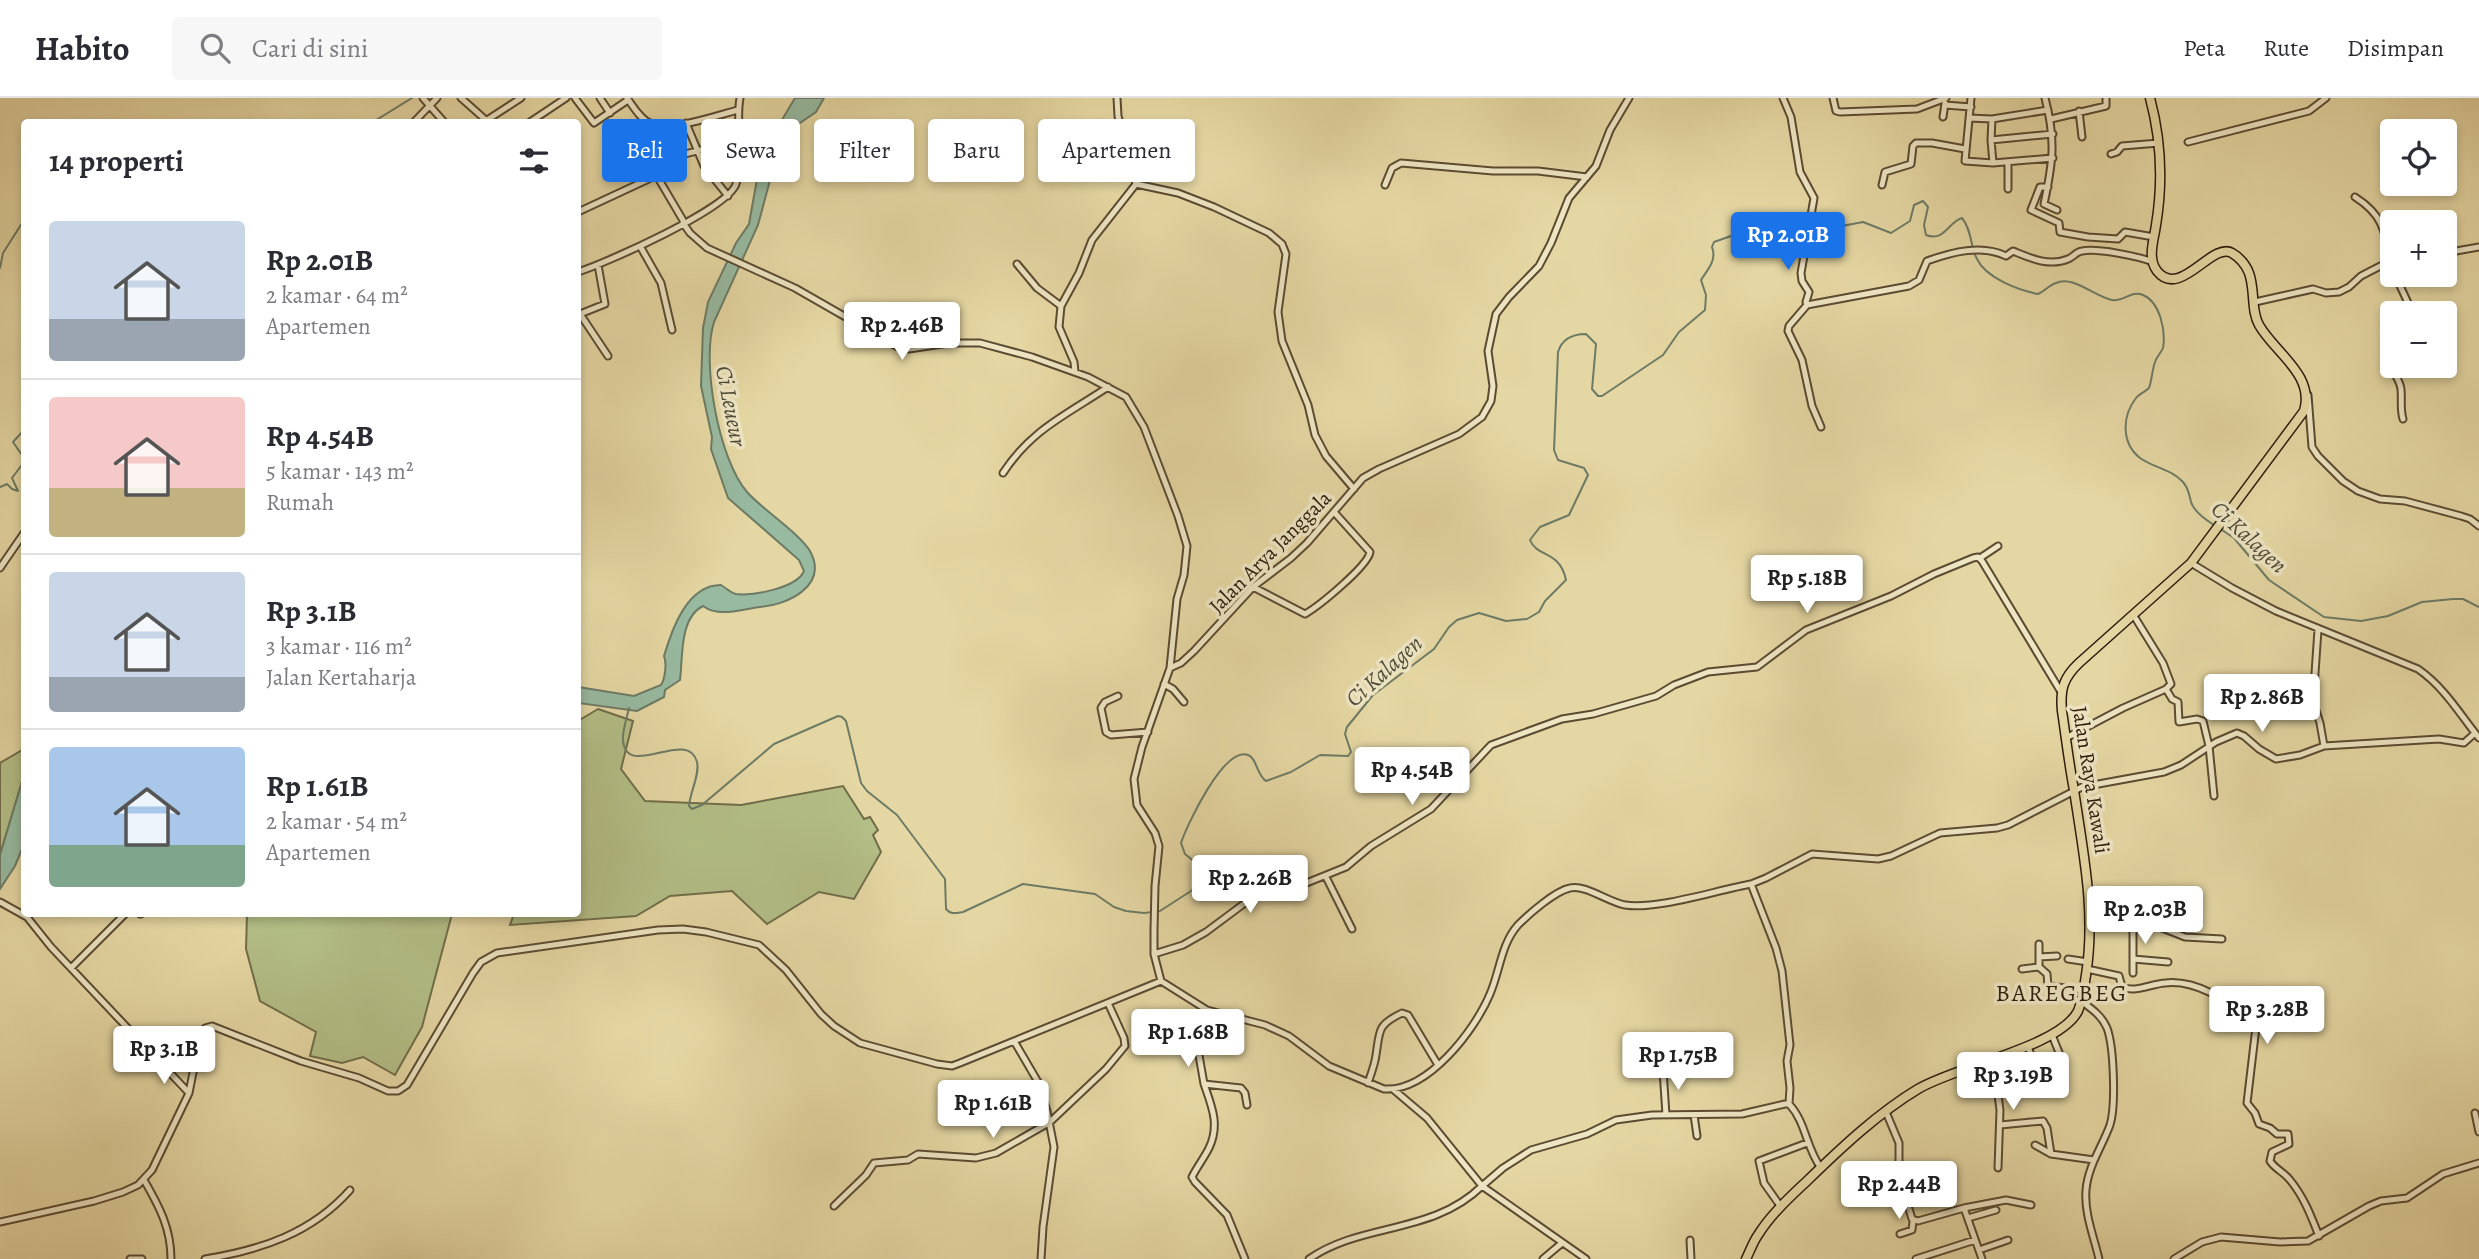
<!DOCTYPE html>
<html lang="id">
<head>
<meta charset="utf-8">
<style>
	:root { --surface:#fff; --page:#f7f7f7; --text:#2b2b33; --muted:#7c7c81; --line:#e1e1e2; --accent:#1a73e8 }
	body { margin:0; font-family:Alegreya,serif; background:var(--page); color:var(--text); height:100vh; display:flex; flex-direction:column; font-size:26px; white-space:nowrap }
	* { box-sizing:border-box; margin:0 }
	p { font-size:23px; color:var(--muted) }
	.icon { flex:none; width:38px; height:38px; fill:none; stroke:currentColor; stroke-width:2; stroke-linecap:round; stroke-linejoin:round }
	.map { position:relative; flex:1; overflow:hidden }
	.sheet { position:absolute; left:21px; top:21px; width:560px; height:798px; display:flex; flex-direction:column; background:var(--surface); border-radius:7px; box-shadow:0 4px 10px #0003 }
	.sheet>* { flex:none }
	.hud { position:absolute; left:602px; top:21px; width:665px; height:63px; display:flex; gap:14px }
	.fabs { position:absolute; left:2380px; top:21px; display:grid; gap:14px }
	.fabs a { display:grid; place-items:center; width:77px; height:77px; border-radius:7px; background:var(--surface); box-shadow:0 4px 10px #0003; font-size:35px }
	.price { position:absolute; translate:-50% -60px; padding:0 16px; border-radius:7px; background:#fff; color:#222; font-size:23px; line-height:46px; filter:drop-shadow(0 2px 4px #0008) }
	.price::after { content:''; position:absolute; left:50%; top:42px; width:21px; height:16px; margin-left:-10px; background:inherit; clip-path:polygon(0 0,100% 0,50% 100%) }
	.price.current { background:var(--accent); color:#fff }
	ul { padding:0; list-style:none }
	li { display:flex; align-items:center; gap:21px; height:175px; padding:0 28px }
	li+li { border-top:2px solid var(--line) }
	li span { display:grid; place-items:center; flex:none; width:196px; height:140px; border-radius:7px; color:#555 }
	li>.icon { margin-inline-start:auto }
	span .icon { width:84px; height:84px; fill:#fffc; stroke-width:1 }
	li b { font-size:30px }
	h2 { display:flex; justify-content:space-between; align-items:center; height:84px; padding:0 28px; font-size:30px }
	.tag { padding:0 24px; border-radius:7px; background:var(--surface); box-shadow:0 4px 10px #0003; font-size:24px; line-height:63px }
	.tag.current { background:var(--accent); color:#fff }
	header { display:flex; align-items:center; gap:42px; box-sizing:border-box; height:98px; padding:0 35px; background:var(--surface); border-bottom:2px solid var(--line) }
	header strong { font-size:33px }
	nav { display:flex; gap:38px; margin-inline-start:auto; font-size:24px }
	.search { width:490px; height:63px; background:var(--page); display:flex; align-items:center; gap:18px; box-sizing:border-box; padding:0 24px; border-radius:7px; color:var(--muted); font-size:26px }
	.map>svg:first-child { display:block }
</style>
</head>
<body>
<header>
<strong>Habito</strong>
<div class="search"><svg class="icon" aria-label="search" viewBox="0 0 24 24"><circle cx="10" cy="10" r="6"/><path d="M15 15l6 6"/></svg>Cari di sini</div>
<nav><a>Peta</a><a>Rute</a><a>Disimpan</a></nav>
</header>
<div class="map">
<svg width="2479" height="1161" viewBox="0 0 2479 1161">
	<rect width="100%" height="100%" fill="#e5d7a3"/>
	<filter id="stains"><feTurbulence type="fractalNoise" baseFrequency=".00286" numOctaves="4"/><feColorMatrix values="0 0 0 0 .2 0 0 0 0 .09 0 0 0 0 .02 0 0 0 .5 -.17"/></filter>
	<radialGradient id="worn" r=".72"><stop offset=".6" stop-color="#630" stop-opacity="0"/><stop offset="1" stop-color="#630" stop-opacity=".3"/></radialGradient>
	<!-- green -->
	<path fill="#b3be86" stroke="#706d4a" stroke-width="2" d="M598 611 633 623 621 671 645 703 741 707 843 688 864 721 870 719 878 732 873 737 881 754 854 801 819 794 767 826 732 793 670 798 636 818 510 827 514 816H578V623Z
		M24 651V677L0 757V665Z
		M247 816H452L422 929 395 977 363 959 342 965 310 958 316 934 260 903 246 851Z"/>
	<!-- water -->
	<path fill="#97baa1" stroke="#6d7b66" stroke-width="2" d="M795 0H824L816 14 797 27 791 34 773 71 758 127 714 224C701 265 719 362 747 394 763 412 799 435 810 453 829 488 787 507 760 509 742 511 719 520 703 508 679 520 683 560 680 582L665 592 664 599 637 613 578 605V589L634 598 661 587C665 581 667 565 664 558 672 531 687 487 721 487 726 490 731 495 736 496 753 498 797 490 804 473L799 462 728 400 711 351 712 339 701 288 703 230 708 204 736 145 749 126 757 81 767 47Z
		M24 677 22 751 15 768 0 791V757Z"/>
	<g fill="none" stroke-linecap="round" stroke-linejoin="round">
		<!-- stream -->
		<path stroke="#6d7b66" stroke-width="2" d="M373 24 412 0
			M0 170 3 155 24 122
			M24 332 13 344 24 360
			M0 389 7 386 12 391 18 393 12 380 24 364
			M2219 430 2234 440 2269 482 2324 519 2361 523 2388 518 2422 504 2453 501H2463L2479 509
			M629 610C627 620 622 633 623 643 627 682 688 629 697 664 700 677 690 694 689 708L692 711 702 707 774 646 838 618 842 619 846 623 861 685 867 693 897 717 945 781 946 811C951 817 956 815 963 814L1023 786 1095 796 1114 809 1126 813 1144 815 1160 813 1191 793 1203 780 1204 774 1201 769 1185 756 1181 745C1187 727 1224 648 1248 657 1257 660 1256 676 1266 683L1291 674 1320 657 1348 658 1351 654 1345 636 1347 629 1373 597 1434 551 1449 529 1457 522 1479 515 1506 523 1527 521 1539 514 1545 503 1566 482C1560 452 1537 460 1530 442L1540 429 1569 417 1588 377 1584 370 1558 362 1554 352 1558 254C1562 241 1573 236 1586 236L1596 246 1592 291 1598 298H1602L1663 257 1679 234 1705 212 1706 197 1701 182C1708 171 1717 162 1712 149L1714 144 1748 132 1842 128 1863 124 1891 135 1910 123 1914 107 1923 103 1928 109 1924 127 1926 137C1945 144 1948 124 1962 120 1972 132 1970 148 1977 161 1986 180 2018 192 2038 196 2045 193 2049 187 2056 185 2073 177 2095 199 2112 202 2124 204 2131 192 2143 197 2160 204 2166 233 2163 250 2161 255 2157 258 2155 264 2152 272 2152 282 2149 290 2145 294 2139 296 2136 300 2122 318 2121 345 2140 360 2154 370 2171 371 2183 384 2189 391 2189 396 2191 404 2194 414 2206 422 2214 427"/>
		<!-- minor casing -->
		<g stroke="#5b4b32" stroke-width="9">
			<path id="minor" d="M423 0 444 24
				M461 0 488 24
				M575 0 594 25 628 2
				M600 0 610 15
				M627 0C633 8 640 21 650 25 668 35 718 17 738 12
				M1783 0 1791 19 1800 74 1814 100 1801 175 1802 183 1809 194 1806 204 1807 207
				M1833 0 1836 13 1840 14 1917 11 1946 0
				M1971 0 1965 63 1993 65 2053 60
				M2045 0C2056 42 2053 64 2044 106L2057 112
				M1945 7 1971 9
				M2079 13 2082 39
				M1943 19 1945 5
				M1969 20 1992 21 2048 12
				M1992 21 1991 42 2053 36
				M2051 21 2106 8V0
				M414 24 437 0
				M484 24 521 0
				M530 24 566 0
				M686 25 704 68 728 98
				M656 27C648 34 639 39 641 51L684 124
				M1991 42 1993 65
				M2188 44 2309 13 2326 0
				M2111 56 2117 54 2122 48 2159 45
				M2008 64V91
				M1136 86 1178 95 1214 109 1269 135 1282 146 1286 156 1278 214 1282 243 1308 307 1315 337 1326 358 1354 391
				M1385 87 1392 70 1401 65 1493 73H1538L1587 79
				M1882 87 1885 74 1911 66 1913 48 1916 45H1932L1965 51
				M2048 89H2040L2031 112 2059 125 2060 134 2088 139 2118 141 2125 134 2154 139
				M2355 99C2382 116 2385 132 2390 162
				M578 114 666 73 685 56 740 42
				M683 125 690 135 707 150 795 190 898 249 909 251 949 245H980L1032 259 1088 279 1126 299 1144 329 1178 418 1187 448 1184 477 1177 501 1170 570 1142 649 1134 681 1137 707 1155 735 1159 748 1155 788 1154 832V856L1161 883 1207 912 1265 927 1289 938 1329 968 1384 991C1428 994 1475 932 1490 896 1500 873 1501 846 1518 827 1529 816 1555 793 1570 790 1585 786 1608 804 1625 807 1657 812 1717 792 1751 786L1766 780 1812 756 1878 761 1891 758 1940 735 1997 730 2008 727 2082 689 2164 674 2181 667 2216 644 2237 635 2244 638 2259 651 2276 661 2300 657 2324 648 2439 641 2464 645 2475 635
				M640 148 661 185 672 232
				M2445 155 2479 149
				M1017 166 1037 190 1061 208
				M598 167 605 206 580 216 608 258
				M578 174C606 165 728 111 736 86 745 59 735 28 740 0
				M2255 204 2313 191 2326 195 2339 194 2349 189 2361 178 2392 162
				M2392 250C2389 236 2384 220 2395 209L2409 207 2395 177
				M2392 257C2389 276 2399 277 2401 291 2402 302 2400 311 2403 321
				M1075 274 1074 264 1059 229 1061 208 1079 175 1092 142 1136 86 1118 18 1117 0
				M2308 297 2312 349 2318 358 2343 383 2358 393 2380 401 2405 403 2461 418 2470 421 2479 428
				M1821 329 1812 308 1802 262 1788 233 1789 228 1807 207 1909 188 1919 182 1927 163C1952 154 1982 146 2006 158L2013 153C2030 160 2049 169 2068 161 2073 159 2076 154 2082 153 2097 150 2137 158 2153 164
				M1003 375C1032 331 1066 317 1108 289
				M1980 460 1998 448
				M2191 465 2232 490 2276 513 2418 571C2444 589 2459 615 2479 640
				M0 470 24 435
				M1253 489 1305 516C1319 508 1368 468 1370 454L1334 414
				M2318 532 2313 604 2320 625 2324 648
				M1170 570 1181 565 1194 553 1253 489 1291 460 1307 445 1363 380 1379 371 1459 336 1482 319 1491 303 1493 288 1488 253 1496 216 1509 199 1539 168 1551 145 1569 100 1596 68 1610 32 1629 0
				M1164 586 1173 591 1184 604
				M2166 591 2172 601 2178 604 2179 624 2197 621 2203 623 2209 648 2214 698
				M1118 598 1105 604 1101 610 1106 634 1111 637 1148 634
				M2066 640 2123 610 2166 591 2171 586 2163 565 2134 518
				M1326 779 1352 831
				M1751 786 1776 850 1782 873 1790 947 1787 963 1790 990 1789 1006
				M2090 797 2125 802 2126 810 2133 812V875
				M0 804 27 819 51 849 189 995 152 1072 138 1087 123 1094 94 1103 0 1124
				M140 816H141
				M2134 819 2185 839 2222 841
				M2091 828 2133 829
				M2039 846V869L2047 876 2048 888 2084 892
				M1154 856 1183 847 1206 834 1253 799 1304 786 1346 769 1371 748 1431 711 1491 647 1562 621 1593 616 1656 598 1674 587 1708 574 1757 569 1806 532 1891 498 1934 476 1973 460 1978 459 1982 463 2061 594
				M2039 859 2057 858
				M2068 861 2088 864
				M2133 861 2168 864
				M71 870 125 816
				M2022 871 2039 869
				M2087 871 2119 878 2122 889C2135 895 2151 886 2165 885 2198 881 2229 905 2254 923L2256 929 2247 1005 2255 1015 2259 1026 2270 1030 2277 1036H2288L2289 1046 2272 1054 2270 1063C2275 1071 2284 1074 2290 1082 2304 1099 2311 1118 2319 1138
				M2081 903C2092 911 2102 918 2107 930 2114 949 2116 1008 2110 1027 2102 1049 2088 1068 2086 1092 2084 1115 2094 1139 2099 1161
				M1207 912 1197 924 1196 940 1204 986 1241 990 1245 995 1247 1007
				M2052 937 2062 962
				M1014 943 1038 984 1047 1013 1054 1049 1043 1129 1041 1161
				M2028 948 2039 982
				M1993 960 2000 1012 1998 1070
				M1663 972 1666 1017
				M1368 985C1371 976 1375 966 1376 957 1380 932 1377 927 1402 915L1408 917 1438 967
				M1204 986C1212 1009 1220 1027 1209 1050 1204 1060 1197 1069 1192 1079L1195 1084 1227 1117 1245 1161
				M189 995 199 944 205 930 212 928 301 963 359 980 388 993H398L407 987 473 875 481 864 497 855 658 832 683 831 706 834 759 847 786 872 821 916 834 928 860 945 937 966 952 968 960 965 1161 883
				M1886 1014 1899 1045V1077L1912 1121 1918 1123 1964 1110 1982 1161
				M2475 1015 2479 1034
				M1694 1017 1697 1038
				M2000 1027 2043 1023 2047 1030 2051 1056
				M2035 1047 2051 1056 2094 1062
				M144 1082C159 1108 171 1130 171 1161
				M834 1108 866 1077 874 1065 908 1062 918 1056 976 1060 996 1055 1050 1024 1106 971 1125 948 1124 940 1108 905
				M1781 1109 1764 1085 1759 1063 1807 1045
				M1964 1110 2006 1102 2031 1107
				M1968 1120 1996 1112
				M1900 1136 1912 1132 1913 1123
				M1690 1142 1691 1161
				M1979 1152 2008 1142
				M130 1161H142
				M205 1161C261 1152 312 1135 350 1092
				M1309 1161C1362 1124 1432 1137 1482 1088L1427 1020 1394 992
				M1543 1161 1562 1145
				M1586 1161 1482 1088 1503 1070 1531 1052 1587 1036 1616 1022 1652 1017 1742 1016 1785 1006H1789C1806 1024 1806 1050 1821 1070
				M1916 1161 1975 1142
				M2174 1161 2202 1144 2221 1139 2280 1144 2308 1143 2369 1108 2381 1103 2407 1100 2443 1076 2479 1065"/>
		</g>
		<!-- highway casing -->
		<g stroke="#2d1c0d" stroke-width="11">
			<path id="highway" d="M1746 1161C1750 1153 1753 1144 1758 1137 1771 1116 1790 1099 1808 1082 1841 1050 1878 1015 1918 991 1956 968 2060 949 2078 913 2083 901 2084 889 2086 877 2096 814 2083 754 2074 692 2069 666 2066 640 2062 613 2060 592 2063 580 2079 565L2191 465 2304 313C2315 277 2275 255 2259 227 2247 206 2262 173 2232 155 2212 143 2180 202 2157 173 2147 160 2154 142 2156 127 2163 85 2161 41 2150 0"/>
		</g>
		<!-- minor -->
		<use href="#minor" stroke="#eee5c3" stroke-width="5"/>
		<!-- highway -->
		<use href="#highway" stroke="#e5d7a3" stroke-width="8"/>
	</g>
	<g text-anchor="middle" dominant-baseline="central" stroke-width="7" stroke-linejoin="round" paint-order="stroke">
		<!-- street labels -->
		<g font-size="21" fill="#2d1c0d" stroke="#eee5c3">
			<text transform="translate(1270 454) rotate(-45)">Jalan Arya Janggala</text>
			<text transform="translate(2091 682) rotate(81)">Jalan Raya Kawali</text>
		</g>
		<!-- water labels -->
		<g font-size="23" font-style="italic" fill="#4d4b39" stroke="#eee5c3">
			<text transform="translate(731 308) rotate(79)">Ci Leueur</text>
			<text transform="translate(2249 439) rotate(43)">Ci Kalagen</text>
			<text transform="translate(1384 573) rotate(-42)">Ci Kalagen</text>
		</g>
		<!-- quarter labels -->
		<g font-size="24" letter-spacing="2" fill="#2d1c0d" stroke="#eee5c3">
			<text x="2062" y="895">BAREGBEG</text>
		</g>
	</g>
	<rect width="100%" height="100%" filter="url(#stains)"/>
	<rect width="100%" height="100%" fill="url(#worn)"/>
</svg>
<div class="fabs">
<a><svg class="icon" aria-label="locate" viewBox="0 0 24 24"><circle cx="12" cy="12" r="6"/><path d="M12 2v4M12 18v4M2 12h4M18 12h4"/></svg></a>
<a>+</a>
<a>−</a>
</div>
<b class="price current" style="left:1788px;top:174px">Rp 2.01B</b>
<b class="price" style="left:902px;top:264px">Rp 2.46B</b>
<b class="price" style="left:1807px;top:517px">Rp 5.18B</b>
<b class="price" style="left:2262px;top:636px">Rp 2.86B</b>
<b class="price" style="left:1412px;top:709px">Rp 4.54B</b>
<b class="price" style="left:1250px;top:817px">Rp 2.26B</b>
<b class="price" style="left:2145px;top:848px">Rp 2.03B</b>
<b class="price" style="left:2267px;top:948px">Rp 3.28B</b>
<b class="price" style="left:1188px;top:971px">Rp 1.68B</b>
<b class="price" style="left:164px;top:988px">Rp 3.1B</b>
<b class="price" style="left:1678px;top:994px">Rp 1.75B</b>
<b class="price" style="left:2013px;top:1014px">Rp 3.19B</b>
<b class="price" style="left:993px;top:1042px">Rp 1.61B</b>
<b class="price" style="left:1899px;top:1123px">Rp 2.44B</b>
<div class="hud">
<a class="tag current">Beli</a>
<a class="tag">Sewa</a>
<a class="tag">Filter</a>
<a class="tag">Baru</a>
<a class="tag">Apartemen</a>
</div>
<section class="sheet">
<h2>14 properti<svg class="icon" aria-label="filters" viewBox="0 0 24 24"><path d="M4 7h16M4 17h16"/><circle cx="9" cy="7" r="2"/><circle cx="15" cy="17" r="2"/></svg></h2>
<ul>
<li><span style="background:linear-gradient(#c9d6e8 70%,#9aa5b1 0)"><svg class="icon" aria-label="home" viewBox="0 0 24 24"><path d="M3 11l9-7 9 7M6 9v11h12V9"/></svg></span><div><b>Rp 2.01B</b><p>2 kamar · 64 m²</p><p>Apartemen</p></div></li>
<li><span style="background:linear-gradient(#f6c9c9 65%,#c2b280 0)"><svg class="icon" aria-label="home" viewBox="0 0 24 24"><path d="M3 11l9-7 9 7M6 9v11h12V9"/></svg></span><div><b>Rp 4.54B</b><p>5 kamar · 143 m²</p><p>Rumah</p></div></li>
<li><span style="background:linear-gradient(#c9d6e8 75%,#9aa5b1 0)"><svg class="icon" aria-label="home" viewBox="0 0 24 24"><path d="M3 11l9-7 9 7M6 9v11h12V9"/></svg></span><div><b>Rp 3.1B</b><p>3 kamar · 116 m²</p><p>Jalan Kertaharja</p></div></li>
<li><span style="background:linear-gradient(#a9c7e8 70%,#7fa58c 0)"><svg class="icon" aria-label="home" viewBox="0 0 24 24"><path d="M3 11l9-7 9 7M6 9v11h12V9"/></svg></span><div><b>Rp 1.61B</b><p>2 kamar · 54 m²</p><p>Apartemen</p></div></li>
</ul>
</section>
</div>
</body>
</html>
